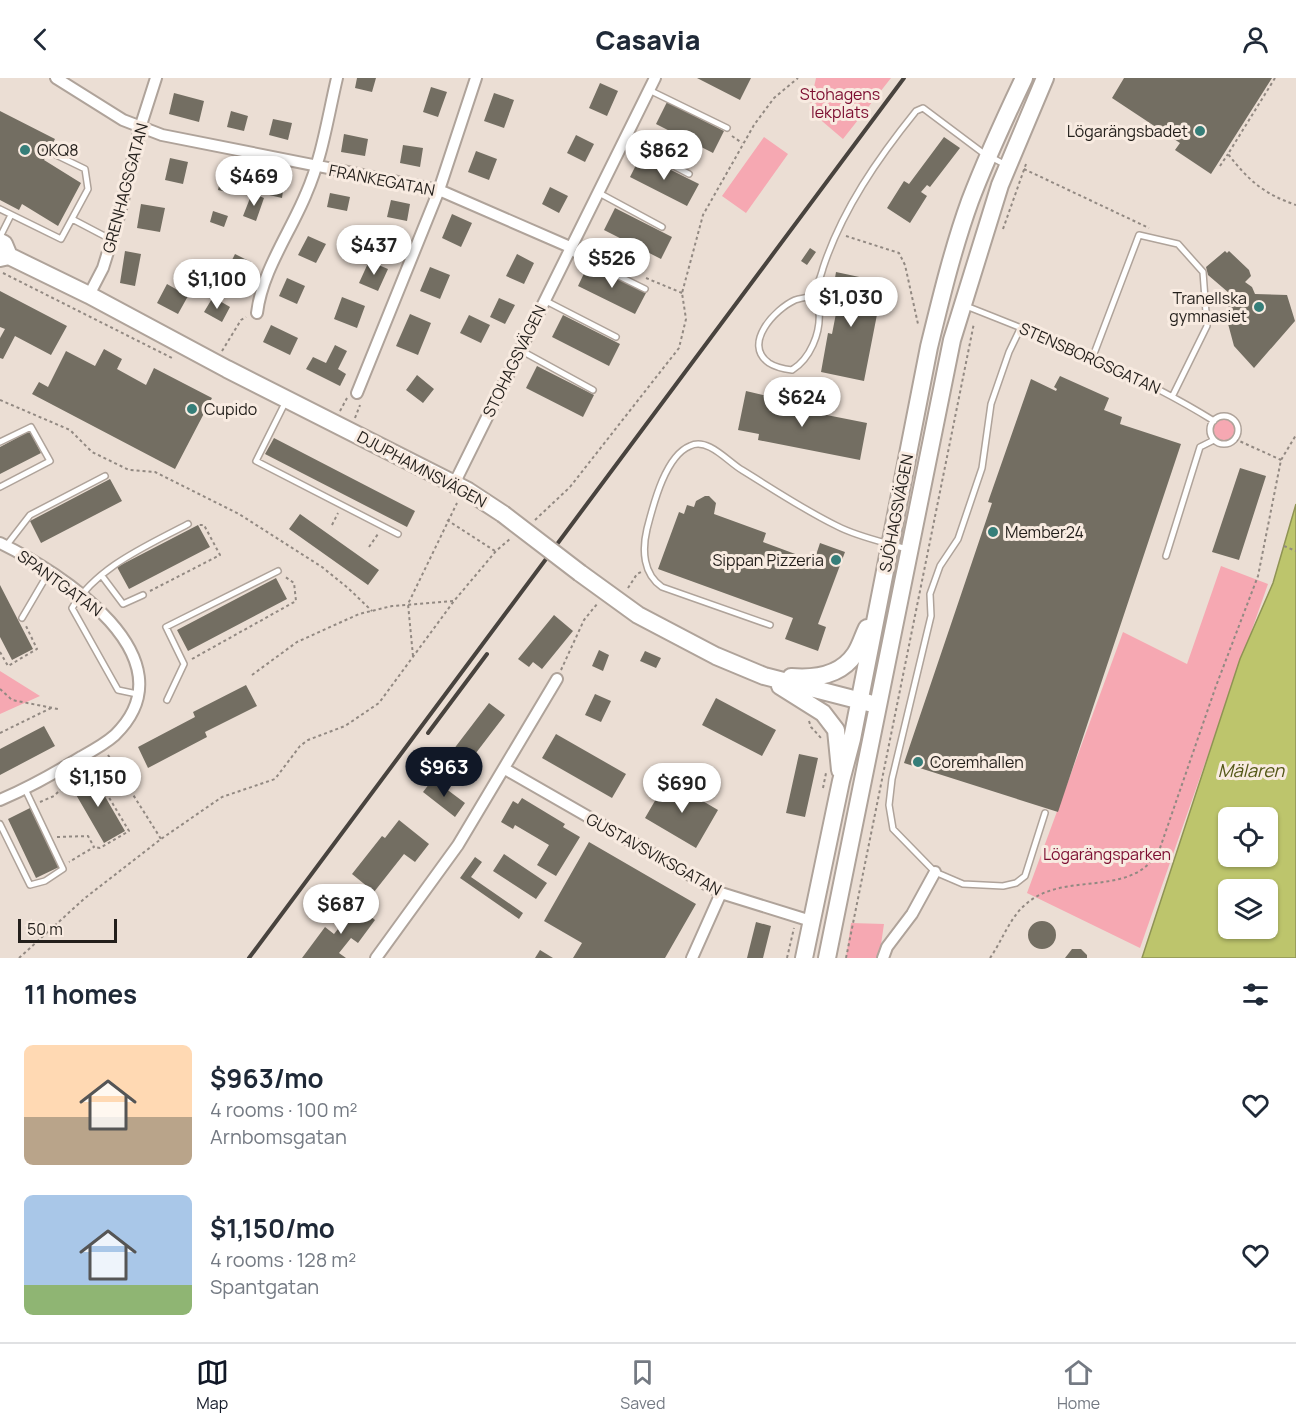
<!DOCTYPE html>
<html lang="en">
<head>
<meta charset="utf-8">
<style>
	:root { --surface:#fff; --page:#f6f6f7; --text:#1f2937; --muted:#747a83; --line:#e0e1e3; --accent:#111827 }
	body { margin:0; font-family:Manrope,sans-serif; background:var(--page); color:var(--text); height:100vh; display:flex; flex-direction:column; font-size:22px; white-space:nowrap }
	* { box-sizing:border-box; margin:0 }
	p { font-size:20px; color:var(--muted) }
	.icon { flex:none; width:33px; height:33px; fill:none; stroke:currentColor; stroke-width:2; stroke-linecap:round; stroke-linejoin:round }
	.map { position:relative; height:880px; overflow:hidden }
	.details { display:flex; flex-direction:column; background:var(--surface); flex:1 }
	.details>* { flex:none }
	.buttons { position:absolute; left:1218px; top:729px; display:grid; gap:12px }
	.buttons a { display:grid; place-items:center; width:60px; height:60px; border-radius:9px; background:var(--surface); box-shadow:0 2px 4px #0004; font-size:30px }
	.scale { position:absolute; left:18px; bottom:15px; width:99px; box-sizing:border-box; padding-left:6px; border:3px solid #231f1b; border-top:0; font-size:16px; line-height:21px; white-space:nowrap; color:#231f1b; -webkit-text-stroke:4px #f8ebe1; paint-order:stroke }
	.price { position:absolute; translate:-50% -51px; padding:0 14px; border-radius:21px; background:#fff; color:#222; font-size:20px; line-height:39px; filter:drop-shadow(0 2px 3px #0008) }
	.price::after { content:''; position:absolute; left:50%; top:36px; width:18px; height:14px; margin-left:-9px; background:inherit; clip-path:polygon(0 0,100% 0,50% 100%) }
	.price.active { background:var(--accent); color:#fff }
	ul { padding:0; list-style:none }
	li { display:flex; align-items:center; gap:18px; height:150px; padding:0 24px }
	li span { display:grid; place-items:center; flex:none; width:168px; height:120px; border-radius:9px; color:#555 }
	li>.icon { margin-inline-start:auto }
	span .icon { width:72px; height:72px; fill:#fffc; stroke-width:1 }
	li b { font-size:26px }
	h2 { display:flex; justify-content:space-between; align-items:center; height:72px; padding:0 24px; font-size:26px }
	header { display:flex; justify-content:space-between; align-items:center; height:78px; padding:0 24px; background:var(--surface); font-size:27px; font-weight:800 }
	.menu { display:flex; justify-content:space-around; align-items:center; height:84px; border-top:2px solid var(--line); background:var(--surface); font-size:16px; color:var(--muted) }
	.menu a { display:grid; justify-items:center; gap:3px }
	.menu .active { color:var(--accent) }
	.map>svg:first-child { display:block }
</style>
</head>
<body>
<header><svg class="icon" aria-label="back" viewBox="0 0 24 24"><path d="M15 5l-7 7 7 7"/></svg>Casavia<svg class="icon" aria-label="person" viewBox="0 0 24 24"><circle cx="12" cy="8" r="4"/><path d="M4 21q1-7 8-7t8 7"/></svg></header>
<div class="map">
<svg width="1296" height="880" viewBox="0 0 1296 880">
	<rect width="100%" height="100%" fill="#ebded4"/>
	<!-- green -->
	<path fill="#f6a8b2" d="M816 0H891L843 61 809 32Z
		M764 59 788 76 746 135 722 118Z
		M1213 352a11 11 0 1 1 22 0a11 11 0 1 1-22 0Z
		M1221 488 1268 506 1140 870 1027 815 1123 554 1187 586Z
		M0 593 40 618 0 636Z
		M851 845 884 846 879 880H846Z"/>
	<!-- water -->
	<path fill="#bdc56c" stroke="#8f9354" stroke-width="1.5" fill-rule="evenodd" d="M1296 426V880H1142L1240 581 1273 505ZM1228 740H1268V778H1228ZM1228 812H1268V850H1228Z"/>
	<!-- building -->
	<path fill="#736e62" d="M357 0H376L372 14 355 10Z
		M697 0H751L740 22Z
		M1124 0H1272L1211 96 1175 72 1180 65 1112 20Z
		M600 5 618 13 607 38 589 30Z
		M431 9 447 14 438 39 423 34Z
		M174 15 204 23 199 44 169 36Z
		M494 15 514 22 504 50 484 43Z
		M667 24 724 53 713 75 656 46Z
		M0 33 55 61 44 82 81 105 58 148 22 126 19 132 0 122Z
		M231 33 248 38 244 53 227 49Z
		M273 41 292 45 288 62 269 57Z
		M344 56 368 61 365 78 341 74Z
		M576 57 594 66 585 84 567 75Z
		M944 59 960 70 930 109 927 107 921 114 927 118 910 145 887 130 904 103 909 106Z
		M403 67 423 70 420 89 400 85Z
		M476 73 497 81 489 102 468 94Z
		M641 77 699 106 687 128 630 99Z
		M170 80 188 84 183 106 165 102Z
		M223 90 241 94 236 116 218 112Z
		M268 103 284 106 282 120 265 116Z
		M550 109 568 118 559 135 542 126Z
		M252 115 264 120 256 143 243 138Z
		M330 115 350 119 347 133 327 129Z
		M391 122 410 126 407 143 387 139Z
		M141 126 165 130 160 154 137 150Z
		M615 130 672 159 661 181 604 152Z
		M213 133 228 138 224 149 210 144Z
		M452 136 472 145 461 169 442 160Z
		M308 158 326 166 316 185 298 177Z
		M810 170 816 174 807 187 801 183Z
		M125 173 141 176 135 208 120 205Z
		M1225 173 1227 175 1229 173 1249 192 1251 198 1245 204 1252 209 1255 216 1287 217 1295 243 1254 290 1234 268 1227 242 1229 215 1208 197 1206 189Z
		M235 176 251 184 242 204 225 196Z
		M517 176 534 185 524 206 506 198Z
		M369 183 388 191 378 213 359 205Z
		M589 185 646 215 635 236 578 208Z
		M430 189 450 197 440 221 420 213Z
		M836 194 864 200 863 207 882 211 864 303 821 294 828 255 832 256 838 225 831 223Z
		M287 200 305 208 297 226 279 218Z
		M167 206 188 218 178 236 157 225Z
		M0 213 67 248 51 277 15 258 3 281 0 280V260L5 251 0 249Z
		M213 219 230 229 222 244 204 234Z
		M342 219 365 228 357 250 334 241Z
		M499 220 515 227 505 246 490 239Z
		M410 236 431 245 418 277 396 268Z
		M469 237 490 247 481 265 460 255Z
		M563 237 620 266 609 288 552 259Z
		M271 247 298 260 290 277 263 264Z
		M335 267 347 273 338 291 346 296 340 308 306 291 313 279 326 285Z
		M104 271 122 281 117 291 146 307 154 290 212 320 175 391 32 316 39 304 48 309 66 273 95 288Z
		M537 288 594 317 583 339 526 310Z
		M417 297 434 311 423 325 406 312Z
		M1060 298 1109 320 1104 332 1122 339 1120 346 1181 366 1058 734 904 685 992 425 988 424 1031 301 1056 313 1057 311 1054 309Z
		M746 313 767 318 766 325 867 345 860 382 758 362 759 356 738 352Z
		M30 353 41 375 0 396V369Z
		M274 360 415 433 407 449 265 376Z
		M1240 390 1266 398 1239 482 1212 474Z
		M110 401 122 423 41 465 30 443Z
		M705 418H709L716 425 714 436 766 455 763 464 814 483 820 465 845 474 818 546 826 549 818 573 785 561 793 540 658 491 679 434 684 436 687 427 694 429 696 423Z
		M300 436 379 492 368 507 289 451Z
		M198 447 210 469 129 511 117 489Z
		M276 500 287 521 188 573 177 552Z
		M0 507 33 571 12 582 0 559Z
		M554 537 573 553 542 591 533 584 529 589 518 581Z
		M599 572 609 577 603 593 592 588Z
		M645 573 661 580 656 590 640 583Z
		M246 607 257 628 205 654 207 659 148 690 138 669 195 639 193 634Z
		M595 616 611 623 601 644 585 637Z
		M716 620 776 652 762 678 702 647Z
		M489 625 505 637 453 705 437 693Z
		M44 648 55 668 0 697V671Z
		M556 656 626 696 612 720 542 680Z
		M799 676 818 680 805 739 786 735Z
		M92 696 125 753 104 765 71 708Z
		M433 701 465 725 455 739 423 714Z
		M667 702 718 732 696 770 645 740Z
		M522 720 565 746 563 749 580 759 556 798 537 787 549 767 515 747 513 751 501 744 513 723 518 726Z
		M30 730 59 789 36 800 8 741Z
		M399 742 429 766 415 784 404 776 374 814 352 796 382 758 385 760Z
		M589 764 696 826 665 880H573L582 865 544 843Z
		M504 776 547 805 536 821 493 793Z
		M475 779 482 784 471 799 523 835 519 841 460 800Z
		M354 826 375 842 358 865 351 860 339 875 346 880H302L325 849 334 856 338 851 337 849Z
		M1028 857a14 14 0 1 1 28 0a14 14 0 1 1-28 0Z
		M756 844 771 848 763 880H747Z
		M1072 871H1081L1087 877V880H1065Z
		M540 872 553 880H535Z"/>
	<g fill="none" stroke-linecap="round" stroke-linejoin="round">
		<!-- lane casing -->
		<g stroke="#afa39a" stroke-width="8">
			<path id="lane" d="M649 12 727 50
				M624 62 689 96
				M599 115 662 149
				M0 131 61 161 88 111 85 91 52 75
				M72 141 112 162
				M0 159 11 137
				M570 174 645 211
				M814 218C808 219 801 220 795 222 775 231 742 266 769 285 775 289 784 291 792 292 810 281 821 255 819 233 818 227 814 222 815 216 817 207 821 198 823 190 842 132 878 80 916 33L923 30 983 75 1006 87
				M544 222 616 259
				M966 228C1050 261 1137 295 1214 343
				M1021 249 1009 274 991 326 982 390 958 461 940 488 930 516 931 538 892 701 889 727 893 751 935 794 963 806 1003 808 1016 805 1025 798 1045 735
				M520 272 593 312
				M1092 281 1139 157 1178 166 1203 194 1207 248 1173 317
				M285 325 256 383 398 456
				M1210 352a14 14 0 1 1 28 0a14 14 0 1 1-28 0Z
				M0 364 31 349 50 383 0 409
				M6 468 30 437 105 398
				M1166 478 1200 369 1214 362
				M102 498 123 526 143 517
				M22 540 49 494
				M770 547 662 509C643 496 642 472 647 451 653 428 665 378 690 368 708 359 728 384 742 392 773 411 804 432 837 448 858 459 884 464 907 471
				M137 616 118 612 72 530C98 488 147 468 188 446
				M167 622 184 586 166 549 278 493
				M0 746 30 807 45 803 63 791 25 711"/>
		</g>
		<!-- street casing -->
		<g stroke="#afa39a" stroke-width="14">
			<path id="street" d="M56 0 123 42 162 57 439 112 570 169
				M89 217 103 190 120 135 140 50 156 0
				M257 235C262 193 290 155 306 116 322 80 328 38 337 0
				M357 315 439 112 476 0
				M454 406 655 0
				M0 465C60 494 194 580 115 657 105 666 92 673 81 679 55 695 28 710 0 722
				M505 691 721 815 811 843
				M376 880 458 767 557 601
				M692 880 721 815
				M883 880 887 869 912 836 935 794"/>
		</g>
		<!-- secondary casing -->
		<g stroke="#afa39a" stroke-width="20">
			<path id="secondary" d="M0 164 4 166 9 178
				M0 180 9 178 89 217 227 291 468 413 503 436
				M580 495 638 537 716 578 764 598 869 625
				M791 599C815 601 841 597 855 576 860 569 863 558 867 550
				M780 608 823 635 836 652 840 692
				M804 880 841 703 852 661 929 269C941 220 953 170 970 123 986 81 1005 40 1024 0
				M827 880 952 262 1000 107 1045 0"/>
		</g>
		<!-- path -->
		<path stroke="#928982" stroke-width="2" stroke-dasharray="3 3" stroke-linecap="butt" d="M1275 0 1228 76C1249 103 1264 116 1296 127
			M732 58 742 65
			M1220 88 1228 76
			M1024 91 1149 150
			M1003 151 1026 86
			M846 158 899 175 905 187 918 246
			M3 195 172 280
			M646 200 682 215
			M222 273 241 242 246 239
			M0 322 70 352 92 374 129 392 155 394 239 436 322 489 348 510 372 533
			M340 333 347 320
			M355 340 360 327
			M1235 361 1281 382
			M447 442 495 473
			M535 442 570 409 679 270 686 241 682 215 703 137 754 47 774 20 798 0
			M332 447 338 435
			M1284 468 1296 473
			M369 469 378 456
			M628 510 637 496 641 494
			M150 513 220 477 204 447H197
			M0 574 8 588 37 571 26 548
			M413 578 408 526 457 425
			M192 581 296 523 294 505 284 498
			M561 592 584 542 597 526
			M252 597 297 564 359 536 392 528 454 523
			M0 611 12 622 58 631
			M809 643 811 649 821 660
			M0 655 51 630
			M108 677 161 761
			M823 710 826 695
			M40 724 54 718 68 704 92 691 129 753 100 770 94 769
			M57 759 88 758 94 769 69 784
			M19 880 85 820 161 761 222 719 275 701 300 668 308 662 345 648 379 625 454 523 496 473 511 460
			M787 880 794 850
			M846 880 974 245
			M990 880C1002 863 1010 839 1026 826 1057 799 1102 812 1136 795 1146 790 1153 782 1159 773L1216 608 1258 498 1281 382 1296 357"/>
		<!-- lane -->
		<use href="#lane" stroke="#fff" stroke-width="5"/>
		<!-- street -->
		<use href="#street" stroke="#fff" stroke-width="10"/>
		<!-- secondary -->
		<use href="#secondary" stroke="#fff" stroke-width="16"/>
		<!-- rail -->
		<path stroke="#48433e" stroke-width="4" d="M428 655 487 576
			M249 880 904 0"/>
		<!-- secondary-bridge casing -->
		<g stroke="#afa39a" stroke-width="20" stroke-linecap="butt">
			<path id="secondary-bridge" d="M503 436 580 495"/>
		</g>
		<!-- secondary-bridge -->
		<use href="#secondary-bridge" stroke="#fff" stroke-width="16"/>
	</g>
	<!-- markers -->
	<g fill="#367e79" stroke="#f8ebe1" stroke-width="2">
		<circle cx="1200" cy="53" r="6"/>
		<circle cx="25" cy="72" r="6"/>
		<circle cx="1259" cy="229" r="6"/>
		<circle cx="192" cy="331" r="6"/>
		<circle cx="993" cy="454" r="6"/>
		<circle cx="836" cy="482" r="6"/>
		<circle cx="918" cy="684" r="6"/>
	</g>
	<g text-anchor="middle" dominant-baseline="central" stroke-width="6" stroke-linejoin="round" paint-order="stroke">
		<!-- park labels -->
		<g font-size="16" fill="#7c0d30" stroke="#f8ebe1">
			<text x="840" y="16">Stohagens<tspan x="840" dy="18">lekplats</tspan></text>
			<text x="1107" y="776">Lögarängsparken</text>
		</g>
		<!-- poi labels -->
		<g font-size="16" fill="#231f1b" stroke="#f8ebe1" text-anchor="start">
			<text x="1188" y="53" text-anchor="end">Lögarängsbadet</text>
			<text x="37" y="72">OKQ8</text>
			<text x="1247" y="220" text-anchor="end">Tranellska<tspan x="1247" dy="18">gymnasiet</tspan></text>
			<text x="204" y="331">Cupido</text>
			<text x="1005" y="454">Member24</text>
			<text x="824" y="482" text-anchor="end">Sippan Pizzeria</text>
			<text x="930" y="684">Coremhallen</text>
		</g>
		<!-- street labels -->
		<g font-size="16" fill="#231f1b" stroke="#f8ebe1">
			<text transform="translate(382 102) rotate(11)">FRANKEGATAN</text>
			<text transform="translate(125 110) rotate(-75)">GRENHAGSGATAN</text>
			<text transform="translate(1090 280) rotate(24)">STENSBORGSGATAN</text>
			<text transform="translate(514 283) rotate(-64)">STOHAGSVÄGEN</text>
			<text transform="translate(422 391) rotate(28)">DJUPHAMNSVÄGEN</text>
			<text transform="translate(896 435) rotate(-79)">SJÖHAGSVÄGEN</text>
			<text transform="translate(60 505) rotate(36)">SPANTGATAN</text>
			<text transform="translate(654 776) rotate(29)">GUSTAVSVIKSGATAN</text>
		</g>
		<!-- water labels -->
		<g font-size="18" font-style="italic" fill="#535716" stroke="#f8ebe1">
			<text x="1251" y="692">Mälaren</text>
		</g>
	</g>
</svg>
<div class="buttons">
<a><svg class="icon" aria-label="locate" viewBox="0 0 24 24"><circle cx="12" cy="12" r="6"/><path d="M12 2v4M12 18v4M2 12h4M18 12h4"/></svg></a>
<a><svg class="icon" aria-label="layers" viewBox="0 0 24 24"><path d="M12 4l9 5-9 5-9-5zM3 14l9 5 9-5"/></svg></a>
</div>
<div class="scale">50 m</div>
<b class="price" style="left:664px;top:103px">$862</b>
<b class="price" style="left:254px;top:129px">$469</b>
<b class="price" style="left:374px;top:198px">$437</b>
<b class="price" style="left:612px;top:211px">$526</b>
<b class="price" style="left:217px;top:232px">$1,100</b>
<b class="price" style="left:851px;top:250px">$1,030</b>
<b class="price" style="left:802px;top:350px">$624</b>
<b class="price active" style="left:444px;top:720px">$963</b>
<b class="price" style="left:98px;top:730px">$1,150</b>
<b class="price" style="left:682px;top:736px">$690</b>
<b class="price" style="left:341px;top:857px">$687</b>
</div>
<section class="details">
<h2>11 homes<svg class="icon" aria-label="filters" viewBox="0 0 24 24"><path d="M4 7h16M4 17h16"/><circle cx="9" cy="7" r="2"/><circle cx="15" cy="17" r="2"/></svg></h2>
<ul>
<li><span style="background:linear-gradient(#ffd9b3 60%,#b9a48a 0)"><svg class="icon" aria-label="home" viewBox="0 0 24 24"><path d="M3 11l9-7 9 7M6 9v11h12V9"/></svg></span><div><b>$963/mo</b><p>4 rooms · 100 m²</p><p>Arnbomsgatan</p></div><svg class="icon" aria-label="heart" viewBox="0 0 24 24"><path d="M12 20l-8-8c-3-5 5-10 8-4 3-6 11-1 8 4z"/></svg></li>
<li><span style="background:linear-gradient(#a9c7e8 75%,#8fb573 0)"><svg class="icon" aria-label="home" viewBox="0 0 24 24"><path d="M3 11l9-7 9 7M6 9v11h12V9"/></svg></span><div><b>$1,150/mo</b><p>4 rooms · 128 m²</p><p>Spantgatan</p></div><svg class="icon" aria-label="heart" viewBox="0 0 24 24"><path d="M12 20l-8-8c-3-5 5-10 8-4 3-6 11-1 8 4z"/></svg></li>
</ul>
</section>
<nav class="menu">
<a class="active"><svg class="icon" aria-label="map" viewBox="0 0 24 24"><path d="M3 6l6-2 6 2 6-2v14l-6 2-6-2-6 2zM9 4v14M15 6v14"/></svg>Map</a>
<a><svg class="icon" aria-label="saved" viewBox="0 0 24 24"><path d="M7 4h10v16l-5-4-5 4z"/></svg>Saved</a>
<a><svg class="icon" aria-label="home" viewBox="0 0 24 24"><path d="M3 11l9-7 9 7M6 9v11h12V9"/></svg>Home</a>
</nav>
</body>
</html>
